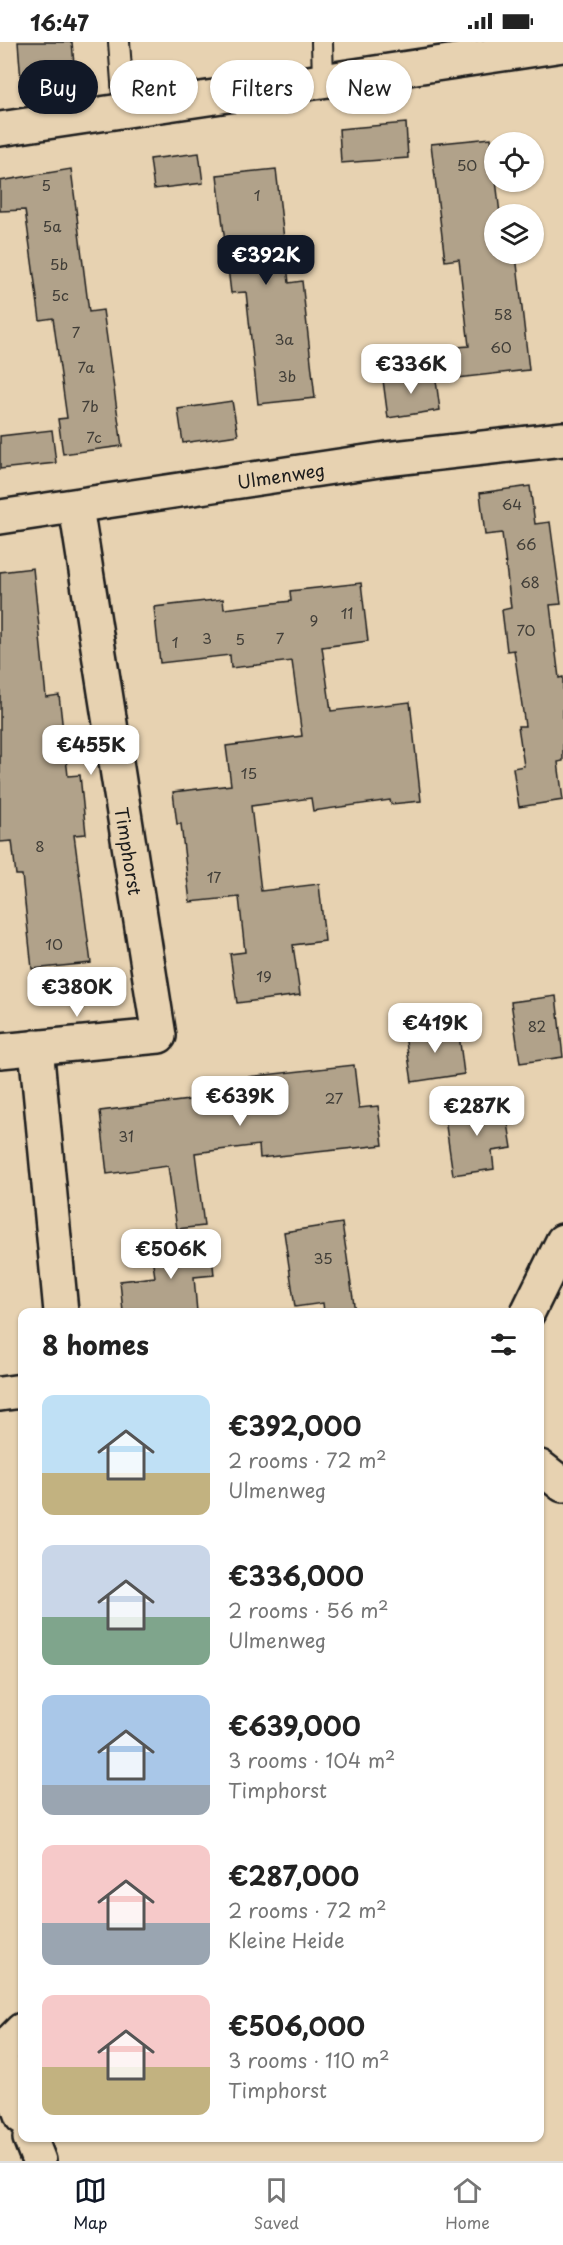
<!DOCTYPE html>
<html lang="en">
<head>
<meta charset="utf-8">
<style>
	:root { --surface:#fff; --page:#f6f6f6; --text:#222; --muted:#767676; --line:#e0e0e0; --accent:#111827 }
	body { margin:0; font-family:"Playpen Sans",sans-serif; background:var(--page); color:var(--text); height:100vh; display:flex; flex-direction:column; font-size:22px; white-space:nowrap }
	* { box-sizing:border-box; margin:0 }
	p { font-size:20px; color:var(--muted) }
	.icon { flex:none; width:33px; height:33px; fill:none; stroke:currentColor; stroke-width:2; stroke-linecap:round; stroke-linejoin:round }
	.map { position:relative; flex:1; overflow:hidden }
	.panel { position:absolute; left:18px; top:1266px; width:526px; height:834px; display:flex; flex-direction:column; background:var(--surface); border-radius:12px; box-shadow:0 2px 4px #0004 }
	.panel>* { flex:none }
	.top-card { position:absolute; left:18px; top:18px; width:528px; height:54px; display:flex; gap:12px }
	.tools { position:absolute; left:484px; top:90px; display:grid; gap:12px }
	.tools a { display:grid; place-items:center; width:60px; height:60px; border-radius:50%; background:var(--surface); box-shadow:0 2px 4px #0004; font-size:30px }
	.price { position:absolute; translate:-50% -51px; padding:0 14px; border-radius:12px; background:#fff; color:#222; font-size:20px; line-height:39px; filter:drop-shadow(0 2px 3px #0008) }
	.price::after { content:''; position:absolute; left:50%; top:36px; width:18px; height:14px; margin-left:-9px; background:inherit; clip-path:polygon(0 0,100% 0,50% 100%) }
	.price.on { background:var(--accent); color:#fff }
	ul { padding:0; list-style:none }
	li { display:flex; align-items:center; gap:18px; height:150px; padding:0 24px }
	li span { display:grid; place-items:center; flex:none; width:168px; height:120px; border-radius:12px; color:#555 }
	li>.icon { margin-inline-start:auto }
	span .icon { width:72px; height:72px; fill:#fffc; stroke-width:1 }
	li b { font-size:26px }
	h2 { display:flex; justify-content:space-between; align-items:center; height:72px; padding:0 24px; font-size:26px }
	.chip { padding:0 21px; border-radius:27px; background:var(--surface); box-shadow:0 2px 4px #0004; font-size:21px; line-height:54px }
	.chip.on { background:var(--accent); color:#fff }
	.status { display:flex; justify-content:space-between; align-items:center; height:42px; padding:0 30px; background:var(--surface); direction:ltr }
	.status svg { height:16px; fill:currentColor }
	.tabs { display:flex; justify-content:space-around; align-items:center; height:84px; border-top:2px solid var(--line); background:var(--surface); font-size:16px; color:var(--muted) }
	.tabs a { display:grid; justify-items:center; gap:3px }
	.tabs .on { color:var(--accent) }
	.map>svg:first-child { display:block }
</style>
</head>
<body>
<div class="status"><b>16:47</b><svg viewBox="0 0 49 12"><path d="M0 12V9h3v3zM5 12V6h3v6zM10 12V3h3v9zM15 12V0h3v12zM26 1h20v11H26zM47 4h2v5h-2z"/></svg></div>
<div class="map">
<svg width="563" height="2119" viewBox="0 0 563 2119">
	<rect width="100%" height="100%" fill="#e7d2b1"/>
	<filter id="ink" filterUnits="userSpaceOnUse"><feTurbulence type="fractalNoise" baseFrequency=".0167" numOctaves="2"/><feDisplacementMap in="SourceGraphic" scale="12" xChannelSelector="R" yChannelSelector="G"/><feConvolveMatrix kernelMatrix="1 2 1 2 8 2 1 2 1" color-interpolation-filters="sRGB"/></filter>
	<g filter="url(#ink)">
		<!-- building -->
		<path fill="#b1a28a" stroke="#1c1c1c" stroke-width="1.5" d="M18 0H72L75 34 21 39Z
			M406 81 408 116 341 121 339 87Z
			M491 96 500 172H495V212L516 213 529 328 448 337 444 306 469 304 459 217 445 219 431 102Z
			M199 111 203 141 154 147 150 117Z
			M71 127 89 270 103 268 122 404 63 412 58 377 67 376 53 276 40 278 25 168 0 169V139Z
			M276 127 289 241 302 239 315 356 258 362 246 250 231 251 217 133Z
			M435 331 440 368 388 376 383 338Z
			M232 359 238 393 183 401 178 367Z
			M52 388 56 421 0 427V394Z
			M530 444 535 482 550 480 561 562 550 563 559 636 563 635V719L558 720 563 758 519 765 513 726 524 724 518 684H525L514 608 507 609 502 568 511 566 502 491 485 493 480 451Z
			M33 526 46 655 59 653 68 734 80 733 86 792 74 793 91 921 32 927 22 833H16L12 799 0 800V530Z
			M361 541 368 599 322 605 331 669 410 660 421 759 391 762 390 758 313 769 311 756 251 764 261 849 319 842 325 899 293 903 300 953 237 961 230 912 245 910 239 855 190 860 181 782H177L173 750 231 743 226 704 302 694 292 619 231 626 230 613 160 621 154 565 223 557 224 567 291 559 290 549Z
			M556 954 563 1015 520 1021 511 960Z
			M458 985 464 1032 412 1040 405 993Z
			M354 1023 359 1066 378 1064 383 1103 260 1116 259 1103 195 1111 204 1184 177 1187 168 1124 107 1132 100 1069 205 1056 203 1040Z
			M505 1062 512 1106 492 1109 494 1127 453 1133 444 1070Z
			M342 1181 355 1270H324L323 1261 295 1265 284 1190Z
			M210 1195 214 1233 194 1235 197 1270H123L120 1239 155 1235 152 1215 180 1212 178 1198Z"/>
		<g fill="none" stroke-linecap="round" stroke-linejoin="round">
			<!-- service casing -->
			<g stroke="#1c1c1c" stroke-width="24">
				<path id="service" d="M119 0 124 67
					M322 0 323 39"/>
			</g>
			<!-- minor casing -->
			<g stroke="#1c1c1c" stroke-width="38">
				<g id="minor">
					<path d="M0 87 563 3"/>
					<path id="s1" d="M0 475 386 417 563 397"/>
					<path d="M36 1005 61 1270"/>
					<path d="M0 1009 159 994 76 465"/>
					<path d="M528 1270 563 1199"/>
					<path d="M0 1352 22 1349"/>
					<path d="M540 1425 563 1443"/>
					<path d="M0 2010 22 1988"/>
					<path d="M0 2016 22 2075"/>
					<path d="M30 2096 39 2119"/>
				</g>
			</g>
			<!-- service -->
			<use href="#service" stroke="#e7d2b1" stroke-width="20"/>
			<!-- minor -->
			<use href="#minor" stroke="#e7d2b1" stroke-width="33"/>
		</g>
	</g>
	<g text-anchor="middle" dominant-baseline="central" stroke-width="6" stroke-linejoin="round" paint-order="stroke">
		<!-- number labels -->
		<g font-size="15" fill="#413e38">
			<text x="467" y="122">50</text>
			<text x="46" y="142">5</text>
			<text x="257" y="152">1</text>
			<text x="52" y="183">5a</text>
			<text x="59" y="221">5b</text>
			<text x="60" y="252">5c</text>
			<text x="503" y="271">58</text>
			<text x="76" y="289">7</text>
			<text x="284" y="296">3a</text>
			<text x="501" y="304">60</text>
			<text x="86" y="324">7a</text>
			<text x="287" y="333">3b</text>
			<text x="90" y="363">7b</text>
			<text x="94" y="394">7c</text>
			<text x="512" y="461">64</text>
			<text x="526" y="501">66</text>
			<text x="530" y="539">68</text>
			<text x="347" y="570">11</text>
			<text x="314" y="577">9</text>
			<text x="526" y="587">70</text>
			<text x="207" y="595">3</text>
			<text x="280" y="595">7</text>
			<text x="240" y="596">5</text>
			<text x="175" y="599">1</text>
			<text x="249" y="730">15</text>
			<text x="40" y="803">8</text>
			<text x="214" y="834">17</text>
			<text x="54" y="901">10</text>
			<text x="264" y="933">19</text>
			<text x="537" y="983">82</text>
			<text x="334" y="1055">27</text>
			<text x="126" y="1093">31</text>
			<text x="323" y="1215">35</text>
		</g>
		<!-- street labels -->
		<g font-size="18" fill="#1c1c1c" stroke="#e7d2b1">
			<text stroke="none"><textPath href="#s1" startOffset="284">Ulmenweg</textPath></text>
			<text transform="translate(129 809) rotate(81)">Timphorst</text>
		</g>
	</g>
</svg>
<div class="tools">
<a><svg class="icon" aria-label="locate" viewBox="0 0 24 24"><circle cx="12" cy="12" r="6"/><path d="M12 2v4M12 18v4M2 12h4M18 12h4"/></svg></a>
<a><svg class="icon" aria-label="layers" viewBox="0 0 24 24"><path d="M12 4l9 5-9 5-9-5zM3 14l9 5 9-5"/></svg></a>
</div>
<b class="price on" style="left:266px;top:244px">€392K</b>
<b class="price" style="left:411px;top:353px">€336K</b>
<b class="price" style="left:91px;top:734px">€455K</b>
<b class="price" style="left:77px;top:976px">€380K</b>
<b class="price" style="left:435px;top:1012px">€419K</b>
<b class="price" style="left:240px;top:1085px">€639K</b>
<b class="price" style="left:477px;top:1095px">€287K</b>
<b class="price" style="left:171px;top:1238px">€506K</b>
<div class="top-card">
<a class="chip on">Buy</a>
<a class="chip">Rent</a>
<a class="chip">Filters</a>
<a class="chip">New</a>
</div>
<section class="panel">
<h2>8 homes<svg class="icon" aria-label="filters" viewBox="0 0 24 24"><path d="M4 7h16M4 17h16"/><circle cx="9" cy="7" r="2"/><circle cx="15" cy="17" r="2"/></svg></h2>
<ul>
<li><span style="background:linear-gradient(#bfe0f5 65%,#c2b280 0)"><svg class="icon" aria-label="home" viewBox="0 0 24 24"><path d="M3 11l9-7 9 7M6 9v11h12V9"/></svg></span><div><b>€392,000</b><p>2 rooms · 72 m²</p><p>Ulmenweg</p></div></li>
<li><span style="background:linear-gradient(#c9d6e8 60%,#7fa58c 0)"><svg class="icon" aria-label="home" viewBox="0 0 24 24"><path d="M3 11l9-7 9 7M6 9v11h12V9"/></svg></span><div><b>€336,000</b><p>2 rooms · 56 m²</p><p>Ulmenweg</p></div></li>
<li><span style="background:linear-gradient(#a9c7e8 75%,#9aa5b1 0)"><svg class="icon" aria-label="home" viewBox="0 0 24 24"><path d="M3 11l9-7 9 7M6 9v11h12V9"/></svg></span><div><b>€639,000</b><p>3 rooms · 104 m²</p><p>Timphorst</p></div></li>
<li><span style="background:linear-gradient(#f6c9c9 65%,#9aa5b1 0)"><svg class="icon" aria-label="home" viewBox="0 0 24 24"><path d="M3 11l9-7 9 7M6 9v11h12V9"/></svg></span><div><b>€287,000</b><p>2 rooms · 72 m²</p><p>Kleine Heide</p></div></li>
<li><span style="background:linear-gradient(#f6c9c9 60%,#c2b280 0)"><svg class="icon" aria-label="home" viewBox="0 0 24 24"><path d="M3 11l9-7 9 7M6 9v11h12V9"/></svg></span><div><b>€506,000</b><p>3 rooms · 110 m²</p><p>Timphorst</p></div></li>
</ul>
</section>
</div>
<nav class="tabs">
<a class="on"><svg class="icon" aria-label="map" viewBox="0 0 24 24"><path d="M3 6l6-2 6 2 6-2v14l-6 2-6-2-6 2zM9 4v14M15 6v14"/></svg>Map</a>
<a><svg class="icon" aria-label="saved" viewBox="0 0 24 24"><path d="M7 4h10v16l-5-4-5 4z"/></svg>Saved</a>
<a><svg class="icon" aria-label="home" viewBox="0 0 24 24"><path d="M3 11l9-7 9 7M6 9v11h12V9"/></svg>Home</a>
</nav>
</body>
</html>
